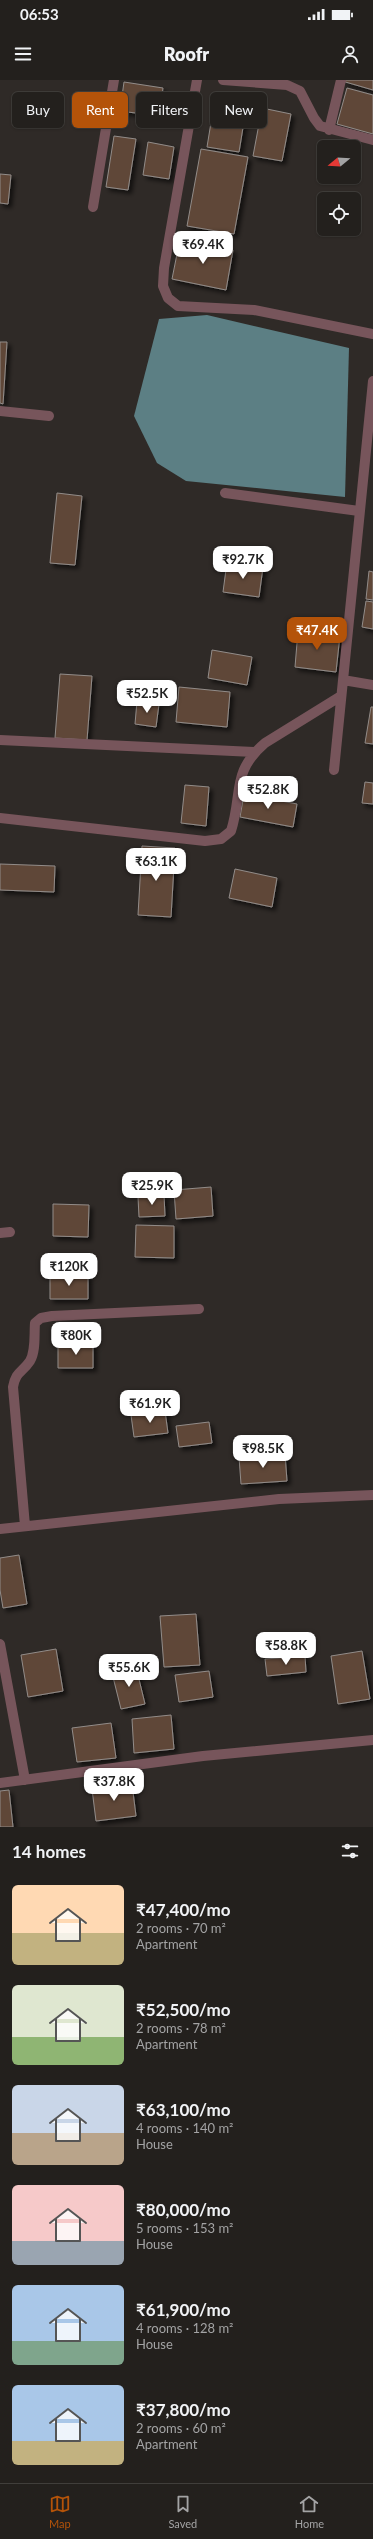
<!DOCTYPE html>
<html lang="en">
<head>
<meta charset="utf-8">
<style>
	:root { --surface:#23201d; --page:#2f2d2a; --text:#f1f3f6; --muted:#a3a3a4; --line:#403e3b; --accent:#b45309 }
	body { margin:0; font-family:Lato,sans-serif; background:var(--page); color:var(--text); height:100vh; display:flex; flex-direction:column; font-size:15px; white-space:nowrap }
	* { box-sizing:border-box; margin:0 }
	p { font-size:13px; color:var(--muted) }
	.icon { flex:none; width:22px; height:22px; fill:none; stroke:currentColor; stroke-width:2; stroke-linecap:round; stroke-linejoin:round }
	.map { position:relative; height:1747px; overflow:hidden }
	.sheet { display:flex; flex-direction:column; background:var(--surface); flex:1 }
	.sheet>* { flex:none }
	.guide { position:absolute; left:12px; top:12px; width:349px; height:36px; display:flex; gap:8px }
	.needle { width:26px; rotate:252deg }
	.tools { position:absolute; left:317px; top:60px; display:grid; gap:8px }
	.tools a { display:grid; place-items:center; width:44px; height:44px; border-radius:6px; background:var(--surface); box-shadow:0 1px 3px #0004,0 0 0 1px var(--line); font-size:20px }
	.price { position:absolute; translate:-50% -34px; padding:0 9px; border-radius:8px; background:#fff; color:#222; font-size:13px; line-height:26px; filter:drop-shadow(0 1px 2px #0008) }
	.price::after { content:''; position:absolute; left:50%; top:24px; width:12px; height:9px; margin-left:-6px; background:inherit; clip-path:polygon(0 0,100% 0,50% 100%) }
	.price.on { background:var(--accent); color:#fff }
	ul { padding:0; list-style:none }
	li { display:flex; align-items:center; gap:12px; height:100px; padding:0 12px }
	li span { display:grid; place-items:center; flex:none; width:112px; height:80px; border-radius:6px; color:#555 }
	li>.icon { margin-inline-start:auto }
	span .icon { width:48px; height:48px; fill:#fffc; stroke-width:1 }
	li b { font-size:17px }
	h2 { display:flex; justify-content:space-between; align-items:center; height:48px; padding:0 12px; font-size:17px }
	.pill { padding:0 14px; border-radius:6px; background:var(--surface); box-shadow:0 1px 3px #0004,0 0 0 1px var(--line); font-size:14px; line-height:36px }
	.pill.on { background:var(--accent); color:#fff }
	.status { display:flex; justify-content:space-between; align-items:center; height:28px; padding:0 20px; background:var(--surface); direction:ltr }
	.status svg { height:11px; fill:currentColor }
	header { display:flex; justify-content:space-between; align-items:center; height:52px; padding:0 12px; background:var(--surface); font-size:18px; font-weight:800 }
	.menu { display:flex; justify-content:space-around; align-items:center; height:56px; border-top:1px solid var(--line); background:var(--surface); font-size:11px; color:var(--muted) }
	.menu a { display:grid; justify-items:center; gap:2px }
	.menu .on { color:var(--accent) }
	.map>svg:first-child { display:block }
</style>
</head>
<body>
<div class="status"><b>06:53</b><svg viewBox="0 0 49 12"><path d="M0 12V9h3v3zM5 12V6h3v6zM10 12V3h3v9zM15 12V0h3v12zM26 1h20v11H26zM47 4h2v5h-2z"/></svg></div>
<header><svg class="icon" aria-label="menu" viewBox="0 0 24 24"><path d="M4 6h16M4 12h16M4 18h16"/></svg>Roofr<svg class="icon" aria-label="person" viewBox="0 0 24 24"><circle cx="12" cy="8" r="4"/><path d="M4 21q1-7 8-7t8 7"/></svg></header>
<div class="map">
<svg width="373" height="1747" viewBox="0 0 373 1747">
	<defs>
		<filter id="shadow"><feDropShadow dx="3.5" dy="3.5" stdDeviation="2" flood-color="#0009"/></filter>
	</defs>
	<rect width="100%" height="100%" fill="#2f2a27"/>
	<!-- water -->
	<path fill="#5c7f84" d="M207 235 349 268 345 417 186 401 157 383 134 336 159 239Z"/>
	<!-- building -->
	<path fill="#5f4738" stroke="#928c89" filter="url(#shadow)" d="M343 0H373V10L342 1Z
		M124 2 163 8 159 36 120 31Z
		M347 8 373 15V54L337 44Z
		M215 18 247 23 239 72 207 67Z
		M262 28 291 34 282 81 253 76Z
		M114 56 136 59 128 110 106 107Z
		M148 62 174 67 169 99 143 95Z
		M201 69 248 77 234 154 187 146Z
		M0 94 11 95 8 124 0 123Z
		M180 159 233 170 226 210 172 199Z
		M0 262H7L3 324 0 323Z
		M57 413 82 416 75 485 50 483Z
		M227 482 263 487 259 517 223 512Z
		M369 491 373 492V520L366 519Z
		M366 521 373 522V549L362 547Z
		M298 551 340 555 336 592 295 587Z
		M212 570 252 577 247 605 208 598Z
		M60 594 92 596 87 660 55 658Z
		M179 607 230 612 227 647 176 642Z
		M137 621 159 624 156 647 135 644Z
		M371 627H373V664L365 663Z
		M365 702 373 703V724L362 723Z
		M185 705 209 707 206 746 181 743Z
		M244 714 297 724 293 747 240 737Z
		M142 766 175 768 171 837 138 835Z
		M0 784 55 786 54 812 0 810Z
		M235 789 277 798 272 827 229 818Z
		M211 1107 213 1136 176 1139 174 1110Z
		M164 1115 165 1136 139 1137 138 1117Z
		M53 1124 89 1125 88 1157 53 1156Z
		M136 1145 174 1146V1178L135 1177Z
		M50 1195 88 1196V1219H50Z
		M58 1264H93V1288H58Z
		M165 1331 168 1353 134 1357 131 1335Z
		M209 1342 212 1363 179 1367 176 1346Z
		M285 1374 287 1401 241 1404 239 1377Z
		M19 1475 27 1524 3 1528 0 1510V1478Z
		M196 1534 200 1585 164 1587 160 1536Z
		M56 1569 63 1611 28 1617 21 1575Z
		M362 1571 370 1619 338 1624 331 1576Z
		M305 1576 306 1592 267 1596 265 1579Z
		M136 1587 145 1624 121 1629 112 1593Z
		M209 1591 213 1617 179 1622 175 1595Z
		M171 1635 174 1669 134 1673 132 1639Z
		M111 1643 116 1678 77 1682 72 1648Z
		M132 1704 136 1736 96 1741 92 1709Z
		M9 1710 13 1747H0V1711Z"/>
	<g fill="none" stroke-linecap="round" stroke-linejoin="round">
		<!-- minor -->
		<path stroke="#77555b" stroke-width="10" d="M197 0 164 188 163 206 168 218 178 226 254 230 373 254
			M223 0 287 5 300 11 314 38 320 46 373 60
			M329 50 341 0
			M93 127 114 0
			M0 331 49 336
			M225 413 359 431
			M343 600 373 605
			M0 660 254 672
			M334 690 373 301
			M0 738 205 761 221 759 231 751C243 713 231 692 265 663L341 616
			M0 1153 10 1152
			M25 1446 13 1307C16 1291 22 1293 30 1281 36 1271 34 1255 35 1243L41 1238 52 1236 199 1229
			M0 1449 279 1419 373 1415
			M0 1564 25 1700
			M0 1703 203 1676 373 1660"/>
	</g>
</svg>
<div class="tools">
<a><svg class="needle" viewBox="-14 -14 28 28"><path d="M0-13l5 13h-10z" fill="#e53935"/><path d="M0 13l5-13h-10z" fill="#a3a3a4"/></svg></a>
<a><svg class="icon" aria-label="locate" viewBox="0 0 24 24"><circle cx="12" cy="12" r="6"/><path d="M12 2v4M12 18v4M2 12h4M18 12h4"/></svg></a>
</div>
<b class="price" style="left:203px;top:185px">₹69.4K</b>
<b class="price" style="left:243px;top:500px">₹92.7K</b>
<b class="price on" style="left:317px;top:571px">₹47.4K</b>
<b class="price" style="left:147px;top:634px">₹52.5K</b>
<b class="price" style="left:268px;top:730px">₹52.8K</b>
<b class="price" style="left:156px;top:802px">₹63.1K</b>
<b class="price" style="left:152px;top:1126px">₹25.9K</b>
<b class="price" style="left:69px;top:1207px">₹120K</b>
<b class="price" style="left:76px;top:1276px">₹80K</b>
<b class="price" style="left:150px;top:1344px">₹61.9K</b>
<b class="price" style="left:263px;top:1389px">₹98.5K</b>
<b class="price" style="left:286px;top:1586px">₹58.8K</b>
<b class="price" style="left:129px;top:1608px">₹55.6K</b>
<b class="price" style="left:114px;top:1722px">₹37.8K</b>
<div class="guide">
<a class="pill">Buy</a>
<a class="pill on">Rent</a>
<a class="pill">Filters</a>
<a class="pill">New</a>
</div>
</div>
<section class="sheet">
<h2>14 homes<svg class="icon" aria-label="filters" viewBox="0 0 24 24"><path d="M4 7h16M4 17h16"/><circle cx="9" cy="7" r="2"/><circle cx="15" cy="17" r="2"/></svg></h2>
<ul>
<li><span style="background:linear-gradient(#ffd9b3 60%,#c2b280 0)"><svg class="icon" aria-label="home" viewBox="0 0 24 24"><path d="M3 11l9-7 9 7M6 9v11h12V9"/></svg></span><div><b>₹47,400/mo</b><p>2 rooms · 70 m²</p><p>Apartment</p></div></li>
<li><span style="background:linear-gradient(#dfe7d0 65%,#8fb573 0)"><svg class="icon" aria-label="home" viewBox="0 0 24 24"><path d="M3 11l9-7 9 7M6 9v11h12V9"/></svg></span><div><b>₹52,500/mo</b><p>2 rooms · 78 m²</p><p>Apartment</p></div></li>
<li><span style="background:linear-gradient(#c9d6e8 60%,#b9a48a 0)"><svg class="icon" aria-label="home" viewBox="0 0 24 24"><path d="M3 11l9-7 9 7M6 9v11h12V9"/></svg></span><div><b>₹63,100/mo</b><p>4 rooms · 140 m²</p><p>House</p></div></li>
<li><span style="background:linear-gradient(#f6c9c9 70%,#9aa5b1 0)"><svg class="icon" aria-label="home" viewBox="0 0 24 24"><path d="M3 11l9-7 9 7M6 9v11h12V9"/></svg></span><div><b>₹80,000/mo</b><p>5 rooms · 153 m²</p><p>House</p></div></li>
<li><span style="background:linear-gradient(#a9c7e8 70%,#7fa58c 0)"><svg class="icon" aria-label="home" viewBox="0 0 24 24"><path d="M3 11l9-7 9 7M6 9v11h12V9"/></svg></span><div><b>₹61,900/mo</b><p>4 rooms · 128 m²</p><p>House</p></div></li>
<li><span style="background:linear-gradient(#a9c7e8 70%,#c2b280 0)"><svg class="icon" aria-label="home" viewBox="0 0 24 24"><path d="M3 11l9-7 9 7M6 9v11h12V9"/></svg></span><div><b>₹37,800/mo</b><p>2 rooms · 60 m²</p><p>Apartment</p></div></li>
</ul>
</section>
<nav class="menu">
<a class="on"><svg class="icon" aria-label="map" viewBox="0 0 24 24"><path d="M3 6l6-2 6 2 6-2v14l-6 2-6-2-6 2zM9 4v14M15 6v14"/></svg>Map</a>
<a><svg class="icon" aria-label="saved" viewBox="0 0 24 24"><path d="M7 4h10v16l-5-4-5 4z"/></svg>Saved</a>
<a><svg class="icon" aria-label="home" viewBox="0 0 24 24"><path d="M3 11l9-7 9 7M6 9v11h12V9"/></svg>Home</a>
</nav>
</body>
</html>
